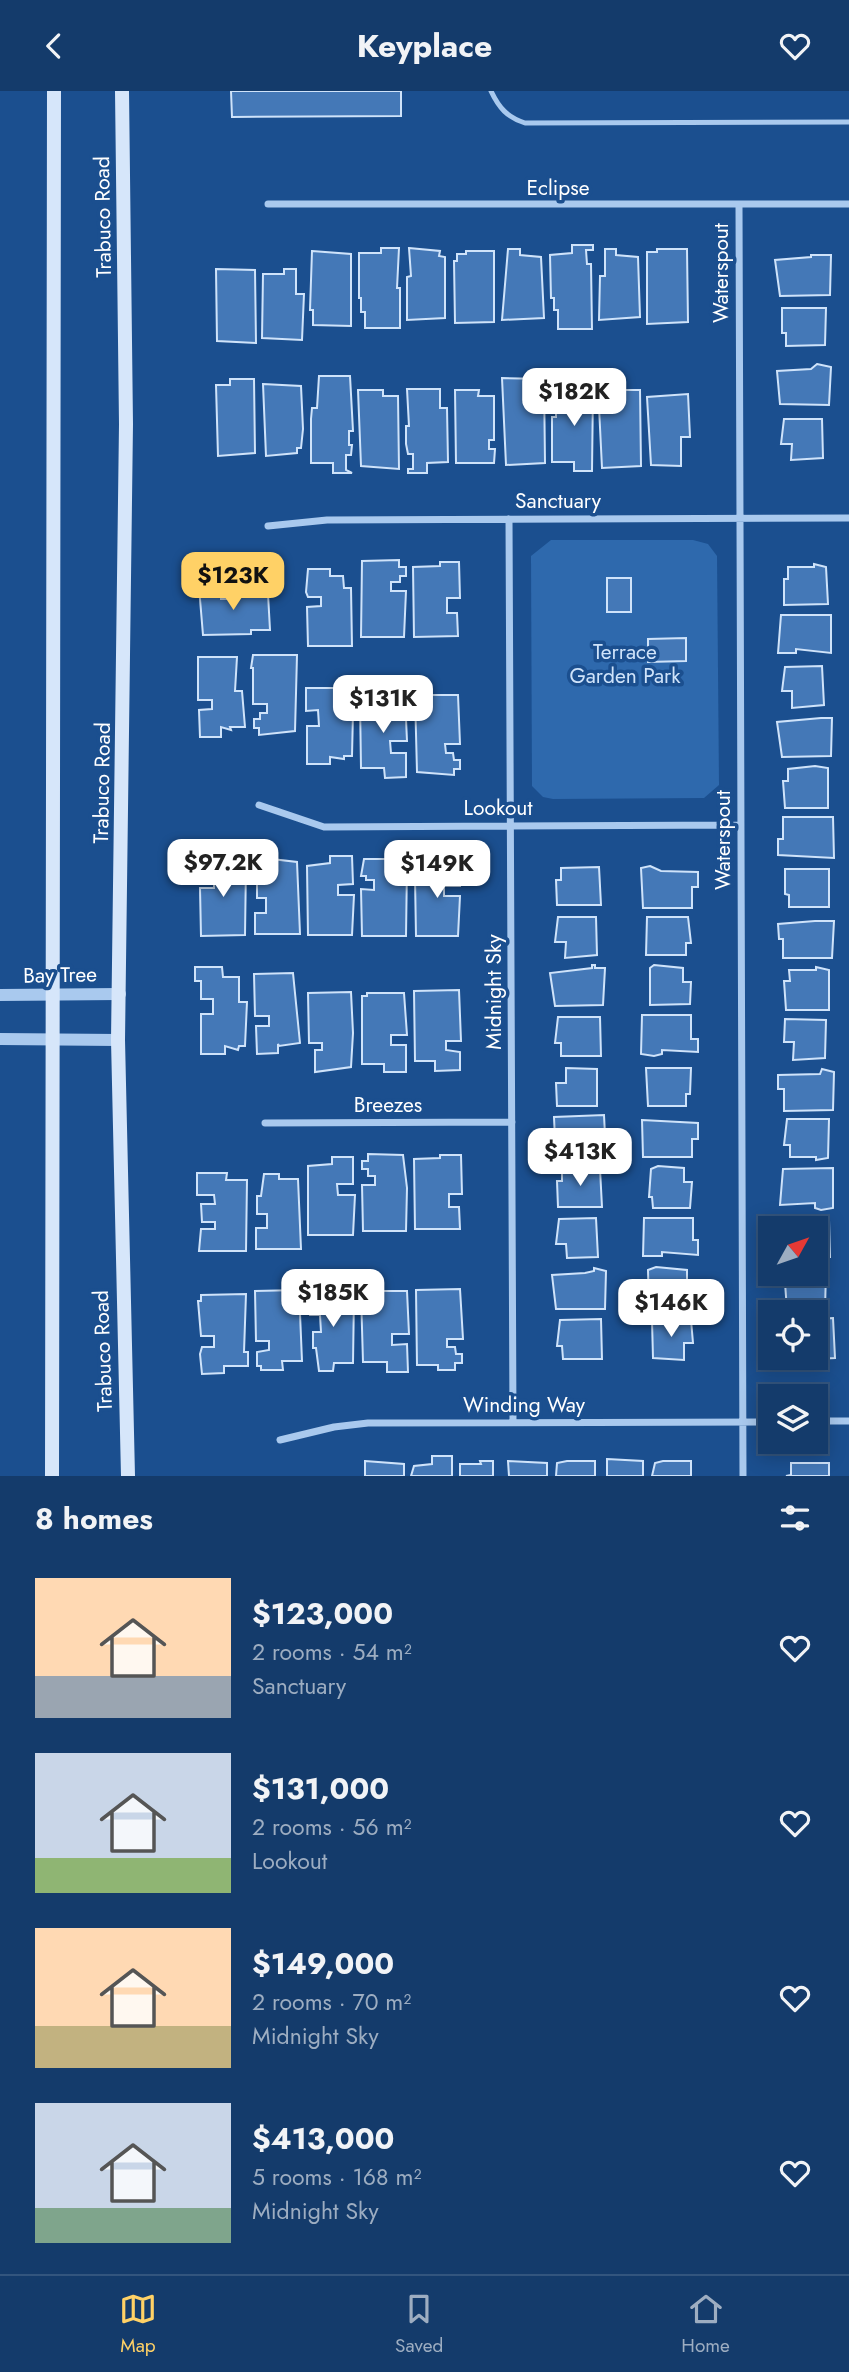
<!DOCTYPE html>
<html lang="en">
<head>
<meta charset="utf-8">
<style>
	:root { --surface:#143b6b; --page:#214673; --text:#f1f3f6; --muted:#9dadc1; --line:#33557e; --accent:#ffd166 }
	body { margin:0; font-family:Jost,sans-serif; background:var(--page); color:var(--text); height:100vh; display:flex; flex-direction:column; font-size:26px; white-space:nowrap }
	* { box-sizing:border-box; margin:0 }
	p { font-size:23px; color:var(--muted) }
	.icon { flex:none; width:38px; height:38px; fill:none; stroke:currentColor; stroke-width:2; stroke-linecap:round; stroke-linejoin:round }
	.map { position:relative; height:1385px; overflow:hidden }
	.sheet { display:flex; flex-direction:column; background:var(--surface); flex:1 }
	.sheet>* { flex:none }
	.needle { width:46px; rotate:50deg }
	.controls { position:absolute; left:758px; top:1125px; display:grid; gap:14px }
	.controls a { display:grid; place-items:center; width:70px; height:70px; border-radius:0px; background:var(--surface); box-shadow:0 4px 18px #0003,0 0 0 2px var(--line); font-size:35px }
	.price { position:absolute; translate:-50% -60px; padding:0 16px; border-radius:14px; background:#fff; color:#222; font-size:23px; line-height:46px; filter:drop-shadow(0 2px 4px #0008) }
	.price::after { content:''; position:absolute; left:50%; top:42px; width:21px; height:16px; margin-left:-10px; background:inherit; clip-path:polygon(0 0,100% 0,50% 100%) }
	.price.current { background:var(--accent); color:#111 }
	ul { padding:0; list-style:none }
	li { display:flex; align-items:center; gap:21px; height:175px; padding:0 35px }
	li span { display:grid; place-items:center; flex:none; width:196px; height:140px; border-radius:0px; color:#555 }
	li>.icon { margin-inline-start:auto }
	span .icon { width:84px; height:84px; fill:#fffc; stroke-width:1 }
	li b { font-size:30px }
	h2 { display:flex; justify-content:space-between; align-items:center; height:84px; padding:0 35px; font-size:30px }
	header { display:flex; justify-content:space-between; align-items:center; height:91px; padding:0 35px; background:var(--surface); font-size:32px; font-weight:700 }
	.tab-bar { display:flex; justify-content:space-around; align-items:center; height:98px; border-top:2px solid var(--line); background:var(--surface); font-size:19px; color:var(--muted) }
	.tab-bar a { display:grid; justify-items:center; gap:4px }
	.tab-bar .current { color:var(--accent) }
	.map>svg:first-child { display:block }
</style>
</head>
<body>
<header><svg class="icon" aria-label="back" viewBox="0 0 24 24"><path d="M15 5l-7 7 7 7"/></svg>Keyplace<svg class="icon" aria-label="heart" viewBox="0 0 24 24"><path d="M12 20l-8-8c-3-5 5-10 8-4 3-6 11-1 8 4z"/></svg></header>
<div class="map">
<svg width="849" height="1385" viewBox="0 0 849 1385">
	<rect width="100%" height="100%" fill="#1b4f8f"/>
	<!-- green -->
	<path fill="#2e69ad" d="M551 449H693L708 453 717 465 719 694 704 707 553 708 543 706 532 695 531 465Z"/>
	<!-- building -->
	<path fill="#4478b7" stroke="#cfe3fa" stroke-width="2" d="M231 0H401V25L232 26Z
		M572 154H593V159H586L587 173H591L592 238H558V219H554V207H551L550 164 572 162Z
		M381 157H399L397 197H400V237H365V221H361V207H359V162H381Z
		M409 157 440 160 439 165 445 166V227L407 229V186L411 185Z
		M508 158H520V164L541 166 544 227 502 229Z
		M605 158H616V164L638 166 640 226 599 229 600 185H605Z
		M657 158H687L688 231 647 233V161H657Z
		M312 160 351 163V235L313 234V219H310Z
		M466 160H494V231L455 232 454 170H457V163H466Z
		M811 164H831L830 204 780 205 775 169 811 166Z
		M216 178 255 179 256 252 217 250Z
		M284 178H296V203H304L302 249 262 247 263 183H284Z
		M782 217H826L825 254 786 255V242H782Z
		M817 273 831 276 829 314 780 313 777 280 811 278Z
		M319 285H350L353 340H349V354H352L351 364H346V379L352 382H333V372H311V328L312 317H317Z
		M502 287 544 288 545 372 506 374Z
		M230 288H254L255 362 218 365 216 294H230Z
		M263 293 301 295 303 338 301 357H297V362L266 365Z
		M407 298H440V317H447L448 371 427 372V382H408V378H413V363H408L406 353V335H409Z
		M556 298H593L592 380H574V371H552V326H556Z
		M358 299H383V305H398L399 378 361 375Z
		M455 299H479L478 305H494V349H489V358H495L494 372H456Z
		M615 299H640L641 375 602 377 599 316 602 315V305H615Z
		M688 303 690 346H681V375L651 374 647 306Z
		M784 328H822L823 367 791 369 792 353H781Z
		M399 469V476H406V485H400V491H391V500H406L404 546H361L362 470Z
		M440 471H459L460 507H447V522H457L458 545 414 546 413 476 440 475Z
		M814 473 826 476 828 513 784 514V488H788V476H814Z
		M308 478H330V485H343L344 497H351L352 555H308L307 516 321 515V506H308L306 501Z
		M607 487H631V521H607Z
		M208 493 221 496V508H239V497H255V503H268L270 539H251V543L203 544 199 496H207Z
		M781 524H831V562L796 558V562H778Z
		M686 547V570L648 571V548Z
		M253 564H297L295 640 259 644V637H254V628H260V622H267V613H253V577H251Z
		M198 566H237L235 600H242L245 636H230L231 639 221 636V646H200L199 619 212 618V609H198Z
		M822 575 824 614 792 617V600H782L785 576Z
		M306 597H344L345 621H353L352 665H344V668L330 666V673H307V635H319L318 619 306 620Z
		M415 604H458L460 653H445L446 662H453L454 669H460V678H454V684L417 681Z
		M405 606 407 650H390L391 662H406V686L385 687 384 677H361L360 610H366V607Z
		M821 627H832L831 665 782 666 777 631Z
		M815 675 828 677V717H785L783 690H788V678Z
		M783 726H833L834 767 778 764V748H783Z
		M330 765H352L353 793 338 794V804H354L352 844H308L307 775 330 772Z
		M206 767H226V773H246L245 844 201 845 200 797H214V788L202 785 201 771H206Z
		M263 767 297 771 300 843H255V822H266V807H257V789H261Z
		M364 768H387V774H407L406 845H362L361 798 374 799V789H366V785H361Z
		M443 769H459L460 795H444V805H460L458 845H416L415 787H418V776L443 773Z
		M650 775 661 780 698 781V796H692V817H643L641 777Z
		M599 776 601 814H557L556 789H561V777Z
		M785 778H829V816H789V804L785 803Z
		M558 826H596L597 864 565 867 566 851H555Z
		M647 826H688L691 852H686V864H646Z
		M815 830H834L832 867H783V848H779L778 833Z
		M592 874H595V877H605L603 914 555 915 550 882 592 877Z
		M654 874 683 877V891H691L690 913 650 914V877Z
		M195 876H222L223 886H239V911H247L245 955H239L238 959 225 955V963H201V923H213V908H201V890H195Z
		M816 876 829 879V919H786L784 890H790L789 879H816Z
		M293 882 300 952 279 955 278 953V962L257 963 256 935H269V925H255L254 883Z
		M459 899 461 950H446V959L460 961V979L435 980V970H415L414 900Z
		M351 901 353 942 351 976 315 981V959H322V952H309L308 902Z
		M367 902H404L407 944H391V954H406V981H384V973H362V905H367Z
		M642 924H691V948H698V961L662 959V963L654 965 641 963Z
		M558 926H600L601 965H561V952H555Z
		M785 928 826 929 825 967 793 969 794 951H784Z
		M566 977 597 978V1015H557L556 992H566Z
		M646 977H691L690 1003H686V1015H648Z
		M822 978 834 981 833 1019 784 1020V998H778V984L820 983Z
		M604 1024 606 1064H586V1060L550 1064V1050L555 1049 554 1026Z
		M787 1028H829L828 1067 816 1069V1066H790V1054H784Z
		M642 1029 698 1032V1048H692V1066H643Z
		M368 1063 403 1064 407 1097 406 1140H363L362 1094H375V1085H368V1078H362V1070H368Z
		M440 1064H461L462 1103H449V1116H459L460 1138H415L414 1068 440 1067Z
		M332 1066H353V1093H337L338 1104H355L353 1144H308V1075L332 1073Z
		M588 1075 600 1078 602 1116H558L557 1090H562V1078H588Z
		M658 1075 684 1077V1091H692L690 1117H653L652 1106H649L651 1078Z
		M833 1077V1117L821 1119 815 1117V1112L780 1114 783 1078Z
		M197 1082H227L226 1089H247L246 1160H199L201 1138H215V1131H202L201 1113H215L214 1104H197Z
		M264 1083H279V1088H298L301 1158H256V1137H267V1123H257V1105H261Z
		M816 1126 829 1129 830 1166H816V1138H790V1129H817Z
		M596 1127 598 1166 567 1167 566 1153H556L559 1128Z
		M644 1127H693V1149H698V1164L662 1161V1165H643Z
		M656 1176 687 1179V1191H692L690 1219 649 1220 648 1179Z
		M594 1177 606 1180 605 1218H556L552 1184 585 1182 594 1180Z
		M816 1177 826 1180 825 1218 787 1219 785 1192H794V1183H816Z
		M460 1198 463 1248H447V1256H455L456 1263H462V1272H455V1279H438V1274H417L416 1199Z
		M299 1199 302 1270H282L283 1279H261V1275H257V1261L269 1259V1250H256L255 1200Z
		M368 1200H407L409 1243H392V1254L407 1253 408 1281H387V1271H363L361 1203H368Z
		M310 1202 354 1204 353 1272H334L333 1280H319L316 1257H313V1241H321L320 1224H310L306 1210 310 1209Z
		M246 1203 244 1261H248V1275H224V1282L202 1283 200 1263 202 1256H214V1245H201L198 1210H201V1204Z
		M833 1227 835 1267 815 1268 816 1228Z
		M601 1228 602 1268H563L562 1255H557L560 1229Z
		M691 1229 693 1252H684V1269L653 1267 652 1230Z
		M432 1365H452V1385H411L414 1375 432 1373Z
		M607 1368 643 1370V1385H607Z
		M365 1370 404 1373V1385H365Z
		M480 1370H493V1385H460V1373H481Z
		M508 1370 547 1372V1385H509Z
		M567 1370H595V1385H556L557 1372Z
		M663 1370H691V1385H652L655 1372Z
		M791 1372H829V1385H786L791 1384Z"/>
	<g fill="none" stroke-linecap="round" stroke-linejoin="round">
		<!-- service -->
		<path stroke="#a9c9ee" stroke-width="5" d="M491 0C499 17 507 26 525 32L849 31"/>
		<!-- minor -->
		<path stroke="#a9c9ee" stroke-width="7" d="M268 113H849
			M739 114 743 1385
			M509 428 513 1331
			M268 435 327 429 849 427
			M259 714 324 736 741 734
			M265 1032 512 1031
			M816 1330H849
			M280 1349 334 1336 368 1332 770 1331"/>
		<!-- tertiary -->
		<path stroke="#a9c9ee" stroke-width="12" d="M0 904 120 903
			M0 948 118 949"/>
		<!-- secondary -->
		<path stroke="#d6e6fa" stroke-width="14" d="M122 0 126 333 118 949 128 1385
			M52 1385 54 0"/>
	</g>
	<g text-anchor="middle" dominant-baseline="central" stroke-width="7" stroke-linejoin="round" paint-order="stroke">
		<!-- street labels -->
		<g font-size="21" fill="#fff" stroke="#1b4f8f">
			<text x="558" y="97">Eclipse</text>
			<text transform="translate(103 126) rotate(-91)">Trabuco Road</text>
			<text transform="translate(721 182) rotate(-90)">Waterspout</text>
			<text x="558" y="410">Sanctuary</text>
			<text transform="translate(102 692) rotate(-89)">Trabuco Road</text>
			<text x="498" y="717">Lookout</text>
			<text transform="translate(723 749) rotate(-90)">Waterspout</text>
			<text transform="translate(60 884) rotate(-1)">Bay Tree</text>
			<text transform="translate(494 901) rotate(-90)">Midnight Sky</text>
			<text x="388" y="1014">Breezes</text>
			<text transform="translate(103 1260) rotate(-92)">Trabuco Road</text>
			<text x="524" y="1314">Winding Way</text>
		</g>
		<!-- park labels -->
		<g font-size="21" fill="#cfe3fa" stroke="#1b4f8f">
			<text x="625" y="561">Terrace<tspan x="625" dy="24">Garden Park</tspan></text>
		</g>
	</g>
</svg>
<div class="controls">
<a><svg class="needle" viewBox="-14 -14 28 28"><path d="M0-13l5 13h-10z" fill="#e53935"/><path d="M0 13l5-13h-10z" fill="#9dadc1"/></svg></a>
<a><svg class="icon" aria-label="locate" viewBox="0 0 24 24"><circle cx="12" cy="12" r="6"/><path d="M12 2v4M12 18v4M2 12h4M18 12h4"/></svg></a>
<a><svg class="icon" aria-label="layers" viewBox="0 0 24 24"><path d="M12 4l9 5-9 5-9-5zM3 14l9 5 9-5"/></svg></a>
</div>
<b class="price" style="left:574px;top:337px">$182K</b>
<b class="price current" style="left:233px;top:521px">$123K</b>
<b class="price" style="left:383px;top:644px">$131K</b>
<b class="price" style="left:223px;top:808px">$97.2K</b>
<b class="price" style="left:437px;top:809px">$149K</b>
<b class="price" style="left:580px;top:1097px">$413K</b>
<b class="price" style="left:333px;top:1238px">$185K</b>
<b class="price" style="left:671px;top:1248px">$146K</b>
</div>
<section class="sheet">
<h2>8 homes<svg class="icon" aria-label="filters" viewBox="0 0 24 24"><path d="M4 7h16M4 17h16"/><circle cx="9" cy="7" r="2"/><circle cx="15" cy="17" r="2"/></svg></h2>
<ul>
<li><span style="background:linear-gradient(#ffd9b3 70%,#9aa5b1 0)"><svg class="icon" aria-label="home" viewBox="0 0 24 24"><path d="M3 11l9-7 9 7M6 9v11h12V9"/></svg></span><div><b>$123,000</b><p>2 rooms · 54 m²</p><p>Sanctuary</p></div><svg class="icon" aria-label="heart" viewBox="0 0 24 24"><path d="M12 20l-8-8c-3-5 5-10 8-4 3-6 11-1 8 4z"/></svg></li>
<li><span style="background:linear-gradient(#c9d6e8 75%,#8fb573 0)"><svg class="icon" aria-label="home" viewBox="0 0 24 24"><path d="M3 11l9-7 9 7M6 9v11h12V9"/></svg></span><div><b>$131,000</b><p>2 rooms · 56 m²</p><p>Lookout</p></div><svg class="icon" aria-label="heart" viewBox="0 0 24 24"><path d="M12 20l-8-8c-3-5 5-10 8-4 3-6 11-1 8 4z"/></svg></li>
<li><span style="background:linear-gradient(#ffd9b3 70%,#c2b280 0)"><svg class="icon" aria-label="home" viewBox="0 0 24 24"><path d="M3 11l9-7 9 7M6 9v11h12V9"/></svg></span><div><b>$149,000</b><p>2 rooms · 70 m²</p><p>Midnight Sky</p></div><svg class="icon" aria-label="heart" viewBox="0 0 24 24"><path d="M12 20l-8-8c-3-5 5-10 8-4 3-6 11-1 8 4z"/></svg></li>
<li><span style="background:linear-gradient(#c9d6e8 75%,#7fa58c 0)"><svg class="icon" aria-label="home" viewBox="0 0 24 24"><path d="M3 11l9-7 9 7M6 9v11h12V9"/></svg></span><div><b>$413,000</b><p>5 rooms · 168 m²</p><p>Midnight Sky</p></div><svg class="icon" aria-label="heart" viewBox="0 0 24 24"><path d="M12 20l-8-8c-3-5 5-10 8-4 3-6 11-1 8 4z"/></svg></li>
</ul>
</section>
<nav class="tab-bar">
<a class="current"><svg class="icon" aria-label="map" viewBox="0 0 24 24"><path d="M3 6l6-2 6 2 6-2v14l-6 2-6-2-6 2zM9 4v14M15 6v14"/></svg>Map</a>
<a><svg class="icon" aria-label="saved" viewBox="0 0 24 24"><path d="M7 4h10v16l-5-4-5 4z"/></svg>Saved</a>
<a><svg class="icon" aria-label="home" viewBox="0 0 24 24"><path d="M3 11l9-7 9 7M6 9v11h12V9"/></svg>Home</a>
</nav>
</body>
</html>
